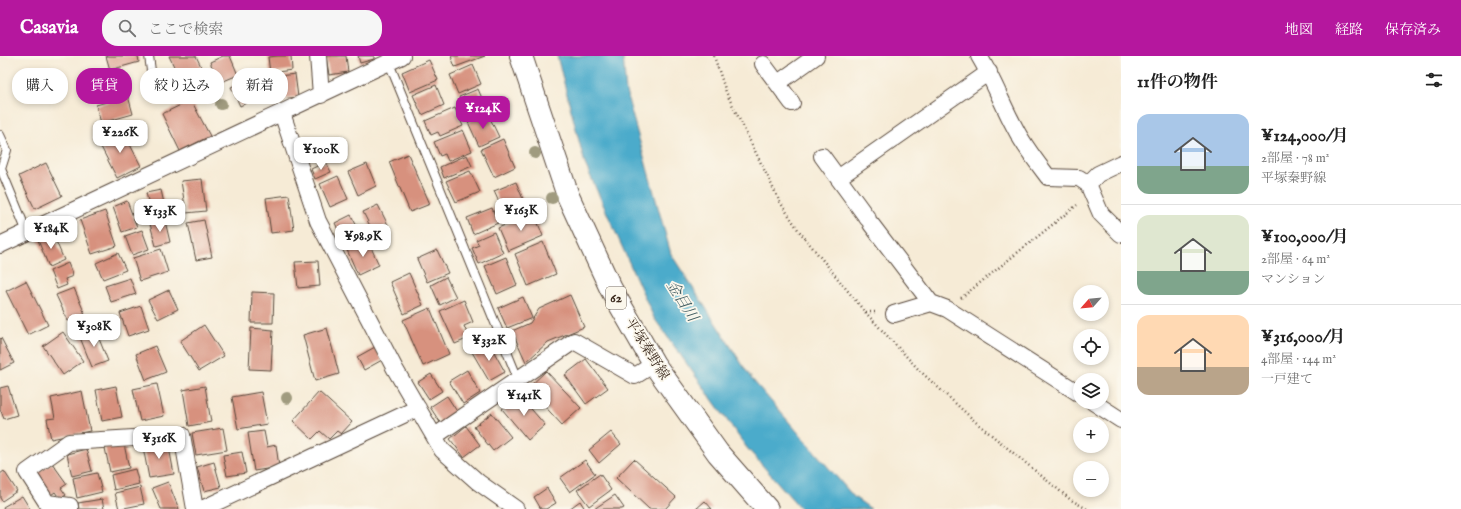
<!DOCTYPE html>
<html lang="ja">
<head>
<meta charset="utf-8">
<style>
	:root { --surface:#fff; --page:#f6f6f6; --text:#222; --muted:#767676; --line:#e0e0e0; --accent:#b5179e }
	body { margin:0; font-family:"IM FELL English","Noto Serif JP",serif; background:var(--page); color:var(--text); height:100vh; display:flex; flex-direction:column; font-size:15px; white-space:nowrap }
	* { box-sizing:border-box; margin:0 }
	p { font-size:13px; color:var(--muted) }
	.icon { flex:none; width:22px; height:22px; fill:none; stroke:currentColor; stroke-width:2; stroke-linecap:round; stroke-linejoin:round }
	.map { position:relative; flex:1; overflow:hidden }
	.sheet { display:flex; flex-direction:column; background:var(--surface); width:340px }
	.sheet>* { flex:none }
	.hud { position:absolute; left:12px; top:12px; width:380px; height:36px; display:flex; gap:8px }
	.needle { width:26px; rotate:243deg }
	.tools { position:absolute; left:1073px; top:229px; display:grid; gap:8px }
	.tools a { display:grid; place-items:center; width:36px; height:36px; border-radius:50%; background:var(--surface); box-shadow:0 2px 6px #0003; font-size:20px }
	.price { position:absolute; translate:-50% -34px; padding:0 9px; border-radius:8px; background:#fff; color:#222; font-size:13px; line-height:26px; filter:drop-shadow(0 1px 2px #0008) }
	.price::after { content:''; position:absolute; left:50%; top:24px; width:12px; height:9px; margin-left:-6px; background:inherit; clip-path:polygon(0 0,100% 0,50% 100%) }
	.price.active { background:var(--accent); color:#fff }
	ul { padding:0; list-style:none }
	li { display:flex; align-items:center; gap:12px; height:100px; padding:0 16px }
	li+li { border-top:1px solid var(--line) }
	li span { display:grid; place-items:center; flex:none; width:112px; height:80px; border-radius:12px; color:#555 }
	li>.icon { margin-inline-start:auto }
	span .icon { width:48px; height:48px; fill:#fffc; stroke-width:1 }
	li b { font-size:17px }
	h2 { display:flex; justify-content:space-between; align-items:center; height:48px; padding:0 16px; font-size:17px }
	.tag { padding:0 14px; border-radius:16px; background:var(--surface); box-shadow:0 2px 6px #0003; font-size:14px; line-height:36px }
	.tag.active { background:var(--accent); color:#fff }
	header { display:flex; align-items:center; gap:24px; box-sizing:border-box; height:56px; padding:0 20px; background:var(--accent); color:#fff }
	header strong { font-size:19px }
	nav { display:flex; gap:22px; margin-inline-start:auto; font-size:14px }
	.search { width:280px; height:36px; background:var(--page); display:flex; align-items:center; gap:10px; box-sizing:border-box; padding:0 14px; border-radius:16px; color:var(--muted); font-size:15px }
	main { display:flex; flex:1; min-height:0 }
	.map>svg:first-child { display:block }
</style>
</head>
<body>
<header>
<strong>Casavia</strong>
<div class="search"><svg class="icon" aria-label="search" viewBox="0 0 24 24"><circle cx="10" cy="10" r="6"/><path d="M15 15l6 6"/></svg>ここで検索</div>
<nav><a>地図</a><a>経路</a><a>保存済み</a></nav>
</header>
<main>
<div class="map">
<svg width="1121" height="453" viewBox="0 0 1121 453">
	<rect width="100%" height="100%" fill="#fbf7ec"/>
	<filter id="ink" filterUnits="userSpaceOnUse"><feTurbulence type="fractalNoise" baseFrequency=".025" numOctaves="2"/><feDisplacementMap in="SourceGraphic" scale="8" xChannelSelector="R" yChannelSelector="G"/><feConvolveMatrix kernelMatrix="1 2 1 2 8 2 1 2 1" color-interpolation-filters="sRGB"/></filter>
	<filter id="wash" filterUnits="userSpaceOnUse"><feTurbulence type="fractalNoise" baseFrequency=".012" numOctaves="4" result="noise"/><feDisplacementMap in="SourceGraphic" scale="16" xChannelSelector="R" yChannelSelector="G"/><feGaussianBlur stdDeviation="0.9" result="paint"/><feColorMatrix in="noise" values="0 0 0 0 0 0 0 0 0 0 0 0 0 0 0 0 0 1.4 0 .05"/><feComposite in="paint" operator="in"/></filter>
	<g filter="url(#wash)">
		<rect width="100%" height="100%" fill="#f6ebd6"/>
		<!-- water -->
		<path fill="#4cabcb" stroke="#446a74" d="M557 0H623L626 36 671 198 751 322 854 441 871 453H801L747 392 654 262 585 108Z"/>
		<g id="blocks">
			<!-- building -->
			<path fill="#d7917e" d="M106 0H138L139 6 110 14Z
				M169 0H196L206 21 184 31Z
				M223 0H230L238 19 219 27 210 6Z
				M278 0H291L292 14 270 17 268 1Z
				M326 0H346L348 16 329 19Z
				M358 0H374V3L360 7Z
				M451 0H485L455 11Z
				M429 4 438 24 410 36 402 16Z
				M473 9 481 28 458 38 450 19Z
				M124 15 129 35 102 42 100 31 108 29 105 20Z
				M295 18 298 41 281 43 279 20Z
				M246 24 255 43 240 50 231 31Z
				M436 29 444 49 422 59 413 39Z
				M478 33 487 54 468 63 459 41Z
				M128 40 133 58 101 67 96 49Z
				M191 44 210 80 180 95 162 58Z
				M455 52 463 70 440 80 438 76 431 79 425 65Z
				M488 58 499 81 479 90 468 66Z
				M463 74 472 95 448 105 445 98 440 100 434 86Z
				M123 75 141 110 117 122 99 87Z
				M503 83 515 111 494 121 481 93Z
				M408 98 430 148 410 156 389 106Z
				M467 99 472 110 444 122 440 111Z
				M326 106 331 116 315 123 311 113Z
				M46 107 62 140 35 153 19 120Z
				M367 108 376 130 358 139 348 116Z
				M470 115 480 136 456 146 446 125Z
				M338 120 348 143 330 151 320 128Z
				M202 123 206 155 186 157 181 125Z
				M516 126 527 153 506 162 494 135Z
				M161 134 167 161 153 164 146 137Z
				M289 139 294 174 271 177 266 142Z
				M127 145 137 171 122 176 113 151Z
				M378 149 388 169 373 176 363 156Z
				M492 152 498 167 473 178 467 162Z
				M105 155 117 190 92 198 80 164Z
				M534 157 543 180 508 195 498 172Z
				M351 159 362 180 345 188 335 167Z
				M204 164 212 201 196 204 188 167Z
				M165 165 170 186 156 190 150 168Z
				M142 174 149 193 132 199 125 180Z
				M494 176 503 197 479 208 472 192 479 189 476 184Z
				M53 178 64 204 49 211 38 184Z
				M368 185 379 209 358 219 347 194Z
				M543 186 556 218 528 230 515 198Z
				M161 193 168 216 140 225 133 202Z
				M437 194 448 217 427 226 417 203Z
				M118 197 126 214 103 223 96 207Z
				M506 201 517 229 497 238 485 210Z
				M318 205 320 230 298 232 295 206Z
				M68 207 73 220 65 223 67 229 57 233 50 215Z
				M409 217 423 249 404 258 390 226Z
				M446 221 456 241 440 249 431 229Z
				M130 222 136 238 111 246 105 230Z
				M26 225 48 269 28 279 6 235Z
				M74 232 85 258 68 265 56 239Z
				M169 234 178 253 158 263 148 244Z
				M252 236 274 237 273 267H251Z
				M570 239 584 271 548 286 526 306 512 275 530 267 539 253Z
				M523 241 532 262 507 272 498 252Z
				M464 244 473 266 464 270 469 282 455 288 440 255Z
				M141 250 149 273 128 280 120 257Z
				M430 252 449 298 423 310 403 264Z
				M204 269 224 300 199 315 180 285Z
				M251 272 273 274 271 314 249 313Z
				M327 272 339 318 315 325 303 279Z
				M95 273 108 305 92 311 79 279Z
				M63 276 83 305 63 319 43 290Z
				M1 282 14 307 0 314V283Z
				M489 287 505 316 489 325 472 296Z
				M155 290 166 316 146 324 136 298Z
				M375 291 382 304 364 314 357 301Z
				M586 303 608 332 586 348 565 319Z
				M467 314 480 337 463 348 449 325Z
				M546 315 581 352 562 369 528 332Z
				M431 318 442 335 429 343 418 326Z
				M157 328 164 360 140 365 133 333Z
				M8 330 17 359 4 363 1 355H0V332Z
				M116 330 122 361 102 365 96 334Z
				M205 330 211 366 189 370 183 334Z
				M82 335 90 375 51 383 47 363 55 362 51 342Z
				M261 336 267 368 238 373 232 341Z
				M319 336 352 366 341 378 337 375 329 383 320 375 312 383 293 365Z
				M519 339 545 369 528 384 502 353Z
				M447 340 458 357 441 368 430 351Z
				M492 357 511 381 493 395 474 371Z
				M466 370 480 389 464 401 450 383Z
				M223 372 227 394 196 399 192 377Z
				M264 375 267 391 276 389 279 411 254 415 248 377Z
				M611 376 621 388 599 407 589 394Z
				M168 386 174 418 149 422 143 391Z
				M124 388 129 412 110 416 105 392Z
				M86 393 92 415 72 420 67 398Z
				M242 396 246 417 227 420 223 399Z
				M634 403 676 441 665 453H649L616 422Z
				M585 404 595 418 570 436 560 422Z
				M214 406 221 431 204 435 197 411Z
				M52 407 67 428 61 432 66 439 60 443 55 436 51 439 36 417Z
				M135 413 139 428 114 434 111 419Z
				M4 415 17 435 2 445 0 442V418Z
				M97 417 102 436 77 442 73 422Z
				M600 418 611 434 589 450 577 434Z
				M168 426 179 453H161L152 432Z
				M140 431 144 448 119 453 115 437Z
				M547 432 556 447 546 453H541L534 441Z
				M615 439 624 452 622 453H594Z
				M22 440 30 453H4L3 451Z
				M102 443 104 453H79L78 447Z
				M580 445 585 453H569Z
				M705 445 712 453H696Z"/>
		</g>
	</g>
	<g filter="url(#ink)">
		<use href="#blocks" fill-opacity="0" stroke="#57473a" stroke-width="1"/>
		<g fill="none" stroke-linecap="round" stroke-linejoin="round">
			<!-- service casing -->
			<g stroke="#57473a" stroke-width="10">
				<path id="service" d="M149 0 152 22
					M389 7 518 323
					M0 79 7 94 1 113 27 176"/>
			</g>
			<!-- minor casing -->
			<g stroke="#57473a" stroke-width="18">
				<path id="minor" d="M318 0 321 39
					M979 0C993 23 1002 48 1015 72 1024 90 1036 105 1048 121L1079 122 1088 128 1101 158 1121 178
					M763 8 792 47
					M778 27 816 0
					M282 57 318 165 395 313 442 394 478 426 516 453
					M822 100 868 163
					M838 122 989 16
					M1088 128 1098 118 1121 107
					M871 168 931 247 947 253 1080 338
					M0 189 402 0
					M894 258 931 247
					M1093 346 1121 364
					M435 380 574 285 635 320 654 308
					M70 453V450L47 447 27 416 69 386 182 379 195 453
					M202 453 418 352"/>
			</g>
			<!-- primary casing -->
			<g stroke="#57473a" stroke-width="24">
				<path id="primary" d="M521 0 568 140 611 233 654 308 718 397 767 453"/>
			</g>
			<!-- path -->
			<path stroke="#57473a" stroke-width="2.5" stroke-dasharray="1 3" stroke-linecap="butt" d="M714 0 726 36 780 146 799 175 865 256 919 314 978 368 1071 444 1087 453
				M961 242 1077 149
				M866 256H877"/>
			<!-- service -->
			<use href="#service" stroke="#fff" stroke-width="8"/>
			<!-- minor -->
			<use href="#minor" stroke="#fff" stroke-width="16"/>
			<!-- primary -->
			<use href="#primary" stroke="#fff" stroke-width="22"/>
		</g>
		<!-- trees -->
		<g fill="#a09b7f">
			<circle cx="221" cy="48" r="6"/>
			<circle cx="535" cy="97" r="6"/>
			<circle cx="552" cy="142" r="6"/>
			<circle cx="287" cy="342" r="6"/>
		</g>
	</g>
	<g text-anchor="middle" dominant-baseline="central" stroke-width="3.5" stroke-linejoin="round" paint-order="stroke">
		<!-- shield labels -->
		<rect fill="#fbf7ec" stroke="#75685c" stroke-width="1" x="606" y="231" width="20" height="22" rx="3"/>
		<g font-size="13" font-weight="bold" fill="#3b2a1e">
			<text x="616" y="242">62</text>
		</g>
		<!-- street labels -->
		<g font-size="14" fill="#3b2a1e" stroke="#fbf7ec">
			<text transform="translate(647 293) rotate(58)">平塚秦野線</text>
		</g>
		<!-- water labels -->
		<g font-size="15" font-style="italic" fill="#425e63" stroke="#fbf7ec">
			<text transform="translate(682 245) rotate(58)">金目川</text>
		</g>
	</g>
</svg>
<div class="tools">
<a><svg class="needle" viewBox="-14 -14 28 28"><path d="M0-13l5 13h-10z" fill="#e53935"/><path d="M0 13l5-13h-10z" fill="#767676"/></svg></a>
<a><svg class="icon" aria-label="locate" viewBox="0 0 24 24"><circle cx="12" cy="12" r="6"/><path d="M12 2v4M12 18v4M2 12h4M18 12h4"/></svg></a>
<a><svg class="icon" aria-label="layers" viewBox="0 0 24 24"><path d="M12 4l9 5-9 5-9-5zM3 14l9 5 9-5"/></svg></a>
<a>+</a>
<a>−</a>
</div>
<b class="price active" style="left:483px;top:74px">¥124K</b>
<b class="price" style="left:120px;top:98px">¥226K</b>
<b class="price" style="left:321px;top:115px">¥100K</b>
<b class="price" style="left:521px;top:176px">¥163K</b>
<b class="price" style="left:160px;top:177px">¥133K</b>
<b class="price" style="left:51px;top:194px">¥184K</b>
<b class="price" style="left:363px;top:202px">¥98.9K</b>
<b class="price" style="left:94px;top:292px">¥308K</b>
<b class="price" style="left:489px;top:306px">¥332K</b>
<b class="price" style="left:524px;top:361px">¥141K</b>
<b class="price" style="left:159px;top:404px">¥316K</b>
<div class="hud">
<a class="tag">購入</a>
<a class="tag active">賃貸</a>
<a class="tag">絞り込み</a>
<a class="tag">新着</a>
</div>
</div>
<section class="sheet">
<h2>11件の物件<svg class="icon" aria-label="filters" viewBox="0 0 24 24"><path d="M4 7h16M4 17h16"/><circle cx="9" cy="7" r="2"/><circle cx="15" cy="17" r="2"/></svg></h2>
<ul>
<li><span style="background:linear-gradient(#a9c7e8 65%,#7fa58c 0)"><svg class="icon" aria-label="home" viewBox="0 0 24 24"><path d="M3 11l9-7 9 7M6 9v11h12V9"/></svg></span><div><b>¥124,000/月</b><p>2部屋 · 78 m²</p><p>平塚秦野線</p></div></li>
<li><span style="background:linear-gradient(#dfe7d0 70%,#7fa58c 0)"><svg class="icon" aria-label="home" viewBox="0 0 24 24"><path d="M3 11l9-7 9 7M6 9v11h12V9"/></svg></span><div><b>¥100,000/月</b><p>2部屋 · 64 m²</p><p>マンション</p></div></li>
<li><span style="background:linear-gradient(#ffd9b3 65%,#b9a48a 0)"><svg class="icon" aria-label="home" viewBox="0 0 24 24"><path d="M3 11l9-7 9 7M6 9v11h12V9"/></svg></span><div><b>¥316,000/月</b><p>4部屋 · 144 m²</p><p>一戸建て</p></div></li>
</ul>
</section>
</main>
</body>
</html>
